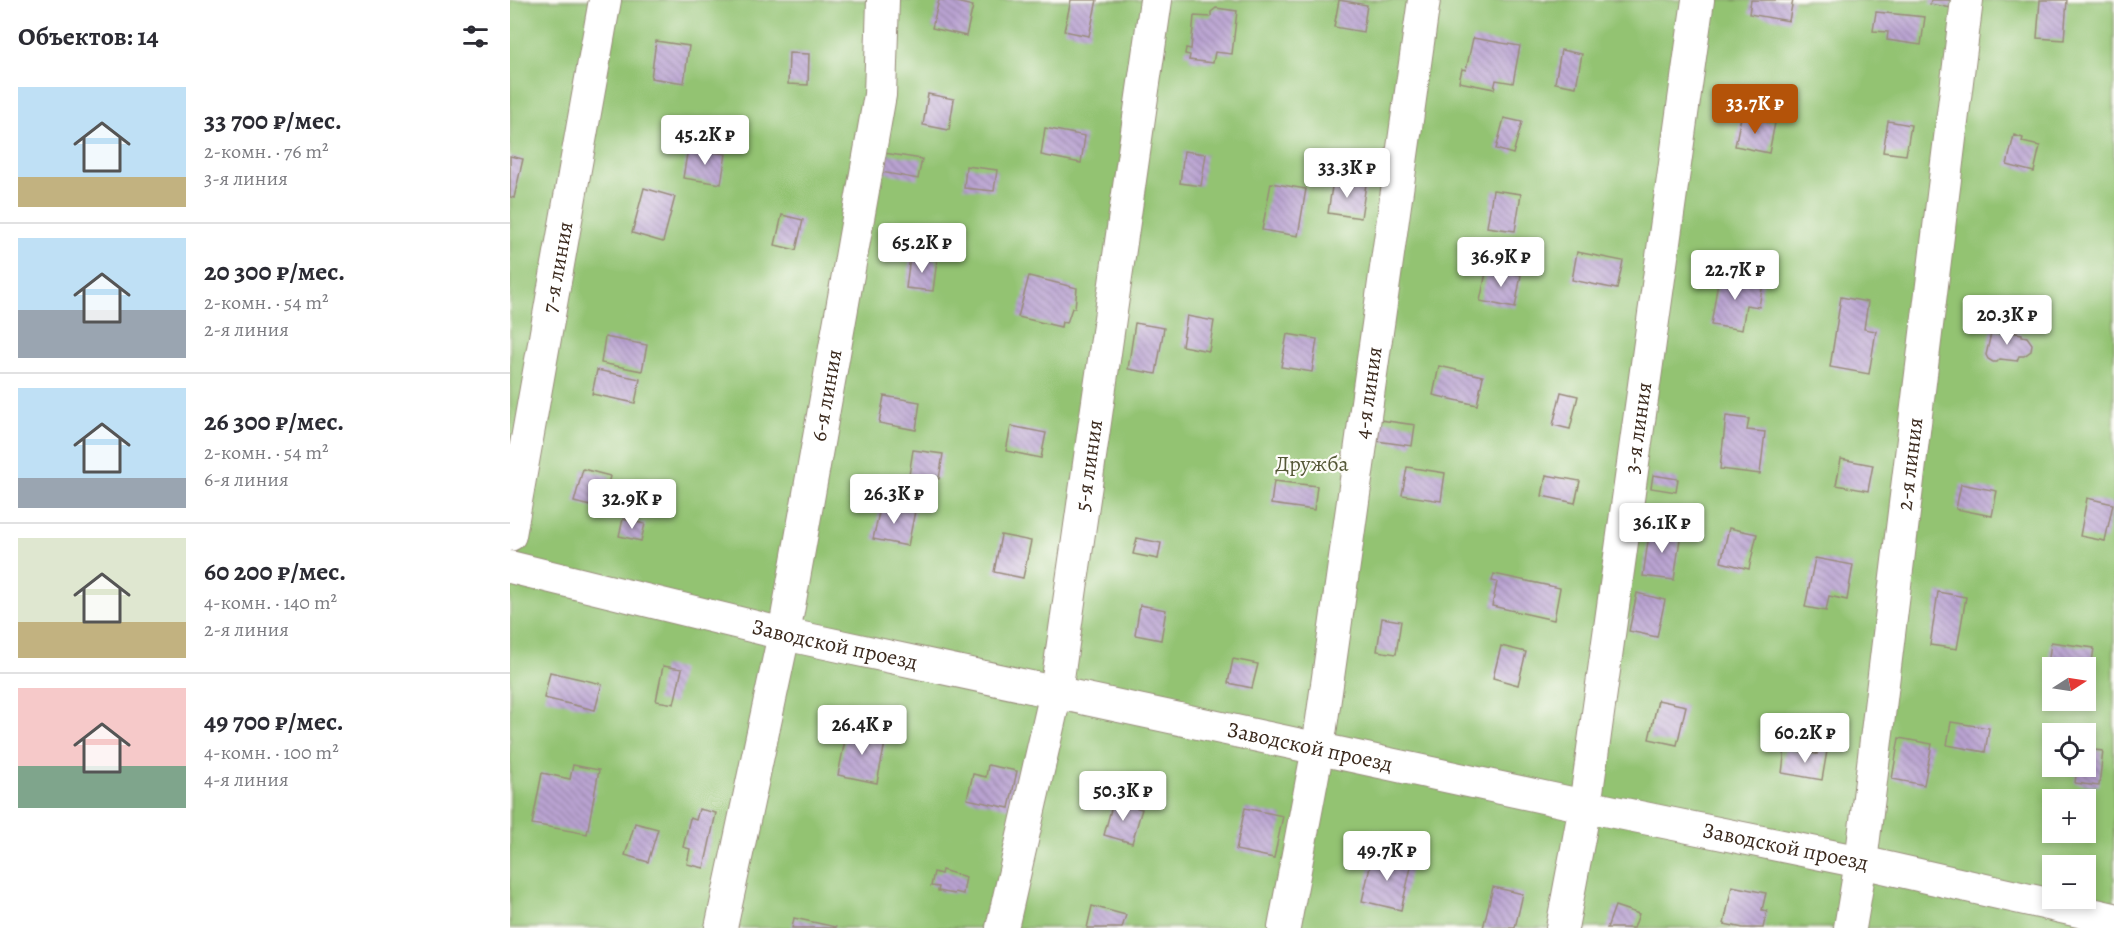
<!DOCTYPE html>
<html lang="ru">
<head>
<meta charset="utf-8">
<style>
	:root { --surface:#fff; --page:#f2f2f3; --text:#2b2b33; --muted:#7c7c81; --line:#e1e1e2; --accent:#b45309 }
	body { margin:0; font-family:Alegreya,serif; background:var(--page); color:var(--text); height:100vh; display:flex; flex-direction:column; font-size:22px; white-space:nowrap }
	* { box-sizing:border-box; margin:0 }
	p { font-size:20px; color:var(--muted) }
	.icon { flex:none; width:33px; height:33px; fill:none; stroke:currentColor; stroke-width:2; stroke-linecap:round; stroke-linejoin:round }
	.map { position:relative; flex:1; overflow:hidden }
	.details { display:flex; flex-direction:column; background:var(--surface); width:510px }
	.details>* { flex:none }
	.needle { width:39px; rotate:78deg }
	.controls { position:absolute; left:1532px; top:657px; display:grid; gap:12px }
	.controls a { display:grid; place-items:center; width:54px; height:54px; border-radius:0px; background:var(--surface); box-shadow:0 3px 9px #0003; font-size:30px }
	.price { position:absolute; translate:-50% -51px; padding:0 14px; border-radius:6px; background:#fff; color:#222; font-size:20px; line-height:39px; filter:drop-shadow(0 2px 3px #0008) }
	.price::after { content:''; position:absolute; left:50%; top:36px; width:18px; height:14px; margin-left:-9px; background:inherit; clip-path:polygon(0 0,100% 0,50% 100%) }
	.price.on { background:var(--accent); color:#fff }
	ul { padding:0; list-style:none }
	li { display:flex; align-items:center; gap:18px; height:150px; padding:0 18px }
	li+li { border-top:2px solid var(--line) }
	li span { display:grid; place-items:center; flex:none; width:168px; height:120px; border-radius:0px; color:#555 }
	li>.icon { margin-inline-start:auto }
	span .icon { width:72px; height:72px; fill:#fffc; stroke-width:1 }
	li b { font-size:26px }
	h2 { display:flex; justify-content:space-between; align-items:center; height:72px; padding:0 18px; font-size:26px }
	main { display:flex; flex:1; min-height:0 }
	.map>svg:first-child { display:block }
</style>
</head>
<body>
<main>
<section class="details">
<h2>Объектов: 14<svg class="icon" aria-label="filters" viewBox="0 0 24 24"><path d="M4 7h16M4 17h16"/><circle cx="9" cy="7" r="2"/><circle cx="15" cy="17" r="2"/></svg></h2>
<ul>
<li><span style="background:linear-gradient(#bfe0f5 75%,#c2b280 0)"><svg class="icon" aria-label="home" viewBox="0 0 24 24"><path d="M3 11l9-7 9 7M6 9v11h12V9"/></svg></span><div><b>33 700 ₽/мес.</b><p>2-комн. · 76 m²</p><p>3-я линия</p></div></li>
<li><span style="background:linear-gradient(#bfe0f5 60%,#9aa5b1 0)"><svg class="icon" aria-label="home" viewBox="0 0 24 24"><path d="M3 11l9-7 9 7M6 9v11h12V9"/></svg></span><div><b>20 300 ₽/мес.</b><p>2-комн. · 54 m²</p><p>2-я линия</p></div></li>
<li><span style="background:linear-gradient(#bfe0f5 75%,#9aa5b1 0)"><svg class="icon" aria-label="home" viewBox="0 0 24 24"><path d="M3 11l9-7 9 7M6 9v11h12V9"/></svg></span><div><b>26 300 ₽/мес.</b><p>2-комн. · 54 m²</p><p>6-я линия</p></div></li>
<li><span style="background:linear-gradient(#dfe7d0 70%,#c2b280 0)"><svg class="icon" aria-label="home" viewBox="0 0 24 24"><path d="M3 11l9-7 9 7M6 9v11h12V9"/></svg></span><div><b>60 200 ₽/мес.</b><p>4-комн. · 140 m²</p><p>2-я линия</p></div></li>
<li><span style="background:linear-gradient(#f6c9c9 65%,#7fa58c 0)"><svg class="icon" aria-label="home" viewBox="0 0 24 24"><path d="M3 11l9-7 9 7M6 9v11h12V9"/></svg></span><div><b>49 700 ₽/мес.</b><p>4-комн. · 100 m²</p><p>4-я линия</p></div></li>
</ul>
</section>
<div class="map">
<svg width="1604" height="928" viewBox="0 0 1604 928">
	<defs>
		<pattern id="building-back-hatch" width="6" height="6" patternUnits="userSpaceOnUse" patternTransform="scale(1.5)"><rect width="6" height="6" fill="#b9a3d1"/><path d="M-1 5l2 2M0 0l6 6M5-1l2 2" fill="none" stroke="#9885a9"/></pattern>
	</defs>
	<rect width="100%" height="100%" fill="#fdfcf7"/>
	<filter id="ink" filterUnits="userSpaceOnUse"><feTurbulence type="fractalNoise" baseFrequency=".0167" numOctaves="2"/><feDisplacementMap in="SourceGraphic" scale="12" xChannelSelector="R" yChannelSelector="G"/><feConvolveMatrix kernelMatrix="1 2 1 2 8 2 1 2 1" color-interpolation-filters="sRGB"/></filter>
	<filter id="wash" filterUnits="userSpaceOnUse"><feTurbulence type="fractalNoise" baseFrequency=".008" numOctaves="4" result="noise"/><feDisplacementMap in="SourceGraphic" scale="24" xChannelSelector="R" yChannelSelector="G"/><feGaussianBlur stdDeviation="1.35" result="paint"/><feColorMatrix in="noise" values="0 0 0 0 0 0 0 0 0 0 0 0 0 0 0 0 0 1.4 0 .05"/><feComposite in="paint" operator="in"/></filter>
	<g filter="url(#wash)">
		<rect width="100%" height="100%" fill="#f4ecd7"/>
		<!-- green -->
		<path fill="#93c372" stroke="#677648" stroke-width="1.5" fill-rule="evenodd" d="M0 0H1604V928H0ZM1542 668H1575V700H1542ZM1542 734H1575V766H1542ZM1542 800H1575V832H1542ZM1542 866H1575V898H1542Z"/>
		<g id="blocks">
			<!-- building -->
			<path fill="url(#building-back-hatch)" d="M429 0H438L463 6 456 36 422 28Z
				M561 0H587L579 36 554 31Z
				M829 0 857 5 853 32 824 27Z
				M1241 0H1283L1279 21 1239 14Z
				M1421 0H1443L1441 8 1420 4Z
				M1530 0H1557L1554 40 1527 38Z
				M706 8 727 11 722 54 705 52 703 63 679 60 680 55 675 54 676 48 681 49 684 16 701 17V12Z
				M1366 12 1415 17 1411 45 1377 40 1378 32 1363 31Z
				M963 38 1010 46 1003 83 986 80 984 89 949 82 952 69 956 70Z
				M146 41 179 46 174 83 141 78Z
				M1051 50 1072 54 1066 87 1045 83Z
				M279 53 299 54 298 85 278 84Z
				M418 94 444 99 439 130 413 125Z
				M1231 117 1265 123 1259 153 1225 146Z
				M994 118 1012 122 1003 154 986 149Z
				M1378 121 1401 125 1396 155 1373 152Z
				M535 128 575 136 571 163 531 155Z
				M1504 135 1513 138 1512 142 1530 146 1524 172 1497 165Z
				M178 148 216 154 211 184 173 178Z
				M674 151 696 154 691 186 670 183Z
				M374 153 412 159 408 179 371 172Z
				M0 156 13 159 4 198 0 197Z
				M456 166 487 170 484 191 454 188Z
				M823 180 856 184 851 218 818 213Z
				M761 183 796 189 788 236 752 230Z
				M134 188 165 197 153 242 122 233Z
				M983 190 1011 194 1005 231 977 227Z
				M272 215 293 220 286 250 265 245Z
				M1067 252 1113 261 1107 289 1062 280Z
				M400 257 427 260 423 291 396 288Z
				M977 268 1011 275 1005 308 970 301Z
				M1209 275 1253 283 1249 307 1236 305 1232 330 1201 325Z
				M519 276 567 288 565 308H562L557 323 552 322 551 327 508 317Z
				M1331 297 1358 302 1354 329 1366 331 1359 374 1320 367Z
				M677 316 704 321 699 351 672 346Z
				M625 323 654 328 646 374 618 369Z
				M1482 329 1512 334V336L1517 337 1522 344 1521 351 1514 356H1509L1507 361 1490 359 1487 362H1483L1478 359 1476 355Z
				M777 334 807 339 802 372 771 367Z
				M95 337 137 345 132 371 91 363Z
				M929 366 973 376 967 405 923 395Z
				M87 370 130 379 125 403 82 394Z
				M1051 392 1068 396 1060 429 1043 425Z
				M374 396 410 402 406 430 369 423Z
				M1216 416 1239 419 1237 430 1255 432 1250 474 1210 469Z
				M870 420 905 425 902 446 867 441Z
				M501 426 536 433 531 458 496 451Z
				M403 450 433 454 429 479 399 475Z
				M1331 459 1363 465 1358 491 1326 485Z
				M897 467 935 473 931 501 892 495Z
				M73 469 100 476 92 509 64 502Z
				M1036 475 1070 481 1065 503 1032 496Z
				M1143 475 1168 479 1166 492 1141 488Z
				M764 481 807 486 804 510 761 504Z
				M1451 484 1487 491 1482 516 1446 509Z
				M1577 498 1603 504 1595 541 1570 536Z
				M371 504 405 511 398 546 363 539Z
				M113 519 135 524 131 541 109 536Z
				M1140 527 1171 532 1164 580 1133 576Z
				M1219 528 1247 534 1239 569 1211 562Z
				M491 535 521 541 513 578 484 572Z
				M627 538 651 543 648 559 623 554Z
				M1305 558 1343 565 1337 600 1319 596 1316 611 1295 607Z
				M984 574 1050 588 1044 620 982 606 987 582 982 581Z
				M1428 592 1456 597 1447 649 1420 645Z
				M1127 593 1155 600 1147 637 1119 631Z
				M630 605 656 610 651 640 625 635Z
				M872 618 891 621 886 654 867 651Z
				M1541 642 1584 648 1581 671H1575V668L1538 666Z
				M991 646 1016 652 1008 685 983 678Z
				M723 659 748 664 742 688 718 683Z
				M153 666 172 669 164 704 146 701Z
				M40 672 92 684 85 710 34 698Z
				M1148 700 1176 706 1167 745 1139 739Z
				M1441 722 1479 728 1475 752 1437 745Z
				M337 730 376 738 367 783 328 775Z
				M1389 738 1422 744 1414 785 1382 779Z
				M1275 749 1307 754V750L1317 751 1312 780 1272 773Z
				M1575 749 1593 751 1589 786 1565 783 1567 766H1575Z
				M63 765 89 770 77 834 22 824 32 773 60 779Z
				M478 765 507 771 499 808 457 799 463 774 476 777Z
				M603 802 632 809 622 843 594 835Z
				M735 808 773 816 764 858 726 850Z
				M189 809 206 813 194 868 177 864 180 849 173 847 180 818 186 820Z
				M125 823 148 829 138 862 115 855Z
				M863 854 902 863 891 910 852 901Z
				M432 870 456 877 453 894 445 892 444 894 428 891 429 887 421 886 424 872 431 874Z
				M1222 886 1256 893 1252 910 1257 911 1253 928H1233L1214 924Z
				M983 887 1013 894 1005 928H973Z
				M582 906 616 915 612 928H577Z
				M1105 906 1129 914 1124 928H1097Z
				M284 918 326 927V928H282Z"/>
		</g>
	</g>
	<g filter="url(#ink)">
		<use href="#blocks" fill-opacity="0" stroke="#988b7a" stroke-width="1.5"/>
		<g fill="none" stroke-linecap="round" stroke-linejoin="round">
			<!-- street casing -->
			<g stroke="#988b7a" stroke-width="34">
				<g id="street">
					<path id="s1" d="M0 535 95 0"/>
					<path id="s2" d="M0 567 274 634 1075 806 1351 862 1604 919"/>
					<path id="s3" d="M211 928 274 634 370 95 373 0"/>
					<path id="s4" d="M492 928 546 692 646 0"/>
					<path id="s5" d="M774 928 808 748 914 0"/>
					<path id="s6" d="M1052 928 1075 806 1188 0"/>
					<path id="s7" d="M1340 928 1351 862 1457 0"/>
				</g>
			</g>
			<!-- street -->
			<use href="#street" stroke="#fff" stroke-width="32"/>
		</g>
	</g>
	<g text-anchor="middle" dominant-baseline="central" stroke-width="4.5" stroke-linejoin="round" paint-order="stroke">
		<!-- street labels -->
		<g font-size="22" fill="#3b2a1e" stroke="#fdfcf7">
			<text stroke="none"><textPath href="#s1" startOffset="272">7-я линия</textPath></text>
			<text stroke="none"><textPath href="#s5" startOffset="542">4-я линия</textPath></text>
			<text stroke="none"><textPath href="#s3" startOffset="543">6-я линия</textPath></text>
			<text stroke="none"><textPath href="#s6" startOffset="506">3-я линия</textPath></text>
			<text stroke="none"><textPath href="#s7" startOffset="468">2-я линия</textPath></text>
			<text stroke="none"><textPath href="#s4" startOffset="471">5-я линия</textPath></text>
			<text stroke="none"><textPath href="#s2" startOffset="334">Заводской проезд</textPath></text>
			<text stroke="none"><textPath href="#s2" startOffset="820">Заводской проезд</textPath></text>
			<text stroke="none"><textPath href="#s2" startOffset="1306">Заводской проезд</textPath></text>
		</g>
		<!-- park labels -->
		<g font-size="22" fill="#555837" stroke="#fdfcf7">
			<text x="802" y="464">Дружба</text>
		</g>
	</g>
</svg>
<div class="controls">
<a><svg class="needle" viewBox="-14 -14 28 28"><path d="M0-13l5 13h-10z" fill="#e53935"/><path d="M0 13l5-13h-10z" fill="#7c7c81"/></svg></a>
<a><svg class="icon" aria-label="locate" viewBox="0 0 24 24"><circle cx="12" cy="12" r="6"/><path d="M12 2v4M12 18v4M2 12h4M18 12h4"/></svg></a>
<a>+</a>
<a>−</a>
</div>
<b class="price on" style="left:1245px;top:135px">33.7K ₽</b>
<b class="price" style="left:195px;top:166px">45.2K ₽</b>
<b class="price" style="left:837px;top:199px">33.3K ₽</b>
<b class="price" style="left:412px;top:274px">65.2K ₽</b>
<b class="price" style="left:991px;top:288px">36.9K ₽</b>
<b class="price" style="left:1225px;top:301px">22.7K ₽</b>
<b class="price" style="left:1497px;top:346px">20.3K ₽</b>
<b class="price" style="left:384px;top:525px">26.3K ₽</b>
<b class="price" style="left:122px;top:530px">32.9K ₽</b>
<b class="price" style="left:1152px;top:554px">36.1K ₽</b>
<b class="price" style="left:352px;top:756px">26.4K ₽</b>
<b class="price" style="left:1295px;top:764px">60.2K ₽</b>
<b class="price" style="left:613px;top:822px">50.3K ₽</b>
<b class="price" style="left:877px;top:882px">49.7K ₽</b>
</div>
</main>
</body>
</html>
